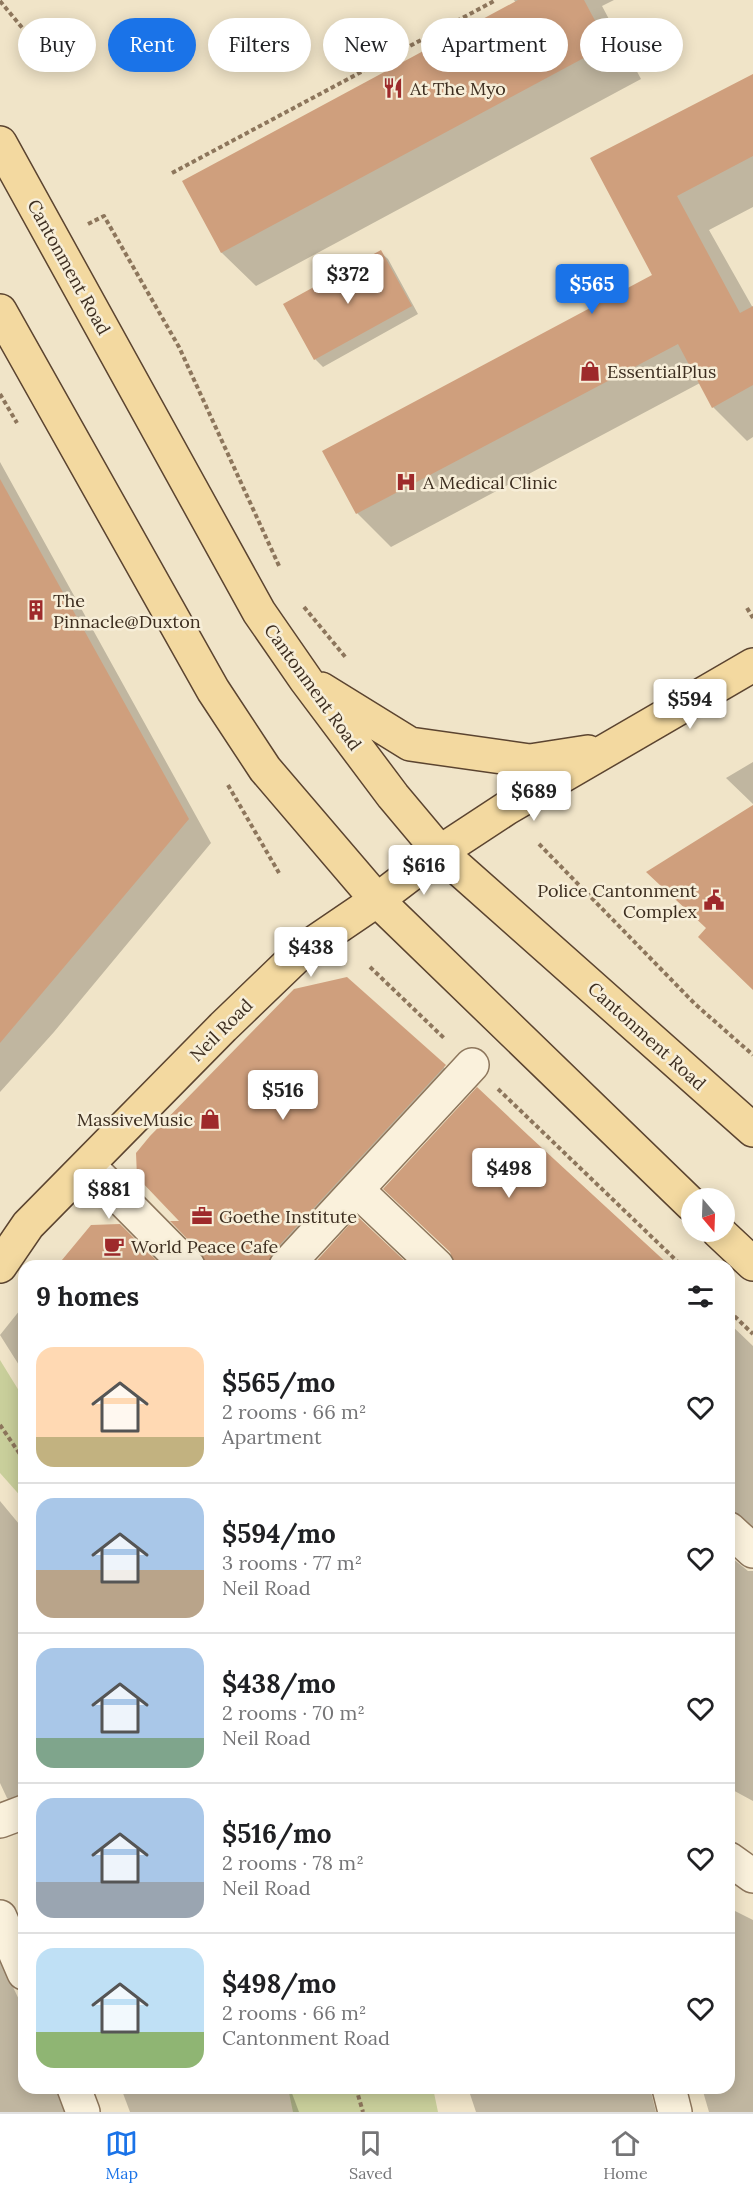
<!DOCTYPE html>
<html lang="en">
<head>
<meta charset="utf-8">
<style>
	:root { --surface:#fff; --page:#f6f6f6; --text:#202124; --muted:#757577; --line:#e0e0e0; --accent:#1a73e8 }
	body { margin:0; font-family:Lora,serif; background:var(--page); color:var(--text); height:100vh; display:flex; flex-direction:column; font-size:22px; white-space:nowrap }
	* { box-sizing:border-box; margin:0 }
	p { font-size:20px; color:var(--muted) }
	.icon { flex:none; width:33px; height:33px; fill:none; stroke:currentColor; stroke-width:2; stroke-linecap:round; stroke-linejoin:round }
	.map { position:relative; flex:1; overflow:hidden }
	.drawer { position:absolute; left:18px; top:1260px; width:717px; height:834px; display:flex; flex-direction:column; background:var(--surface); border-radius:18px; box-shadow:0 3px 15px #0003 }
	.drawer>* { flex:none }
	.banner { position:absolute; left:18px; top:18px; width:717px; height:54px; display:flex; gap:12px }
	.needle { width:39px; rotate:161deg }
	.fabs { position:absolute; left:681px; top:1188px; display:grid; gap:12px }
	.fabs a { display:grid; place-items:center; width:54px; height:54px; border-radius:50%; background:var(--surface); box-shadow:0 3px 15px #0003; font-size:30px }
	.price { position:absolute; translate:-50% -51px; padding:0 14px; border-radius:6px; background:#fff; color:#222; font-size:20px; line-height:39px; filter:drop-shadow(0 2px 3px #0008) }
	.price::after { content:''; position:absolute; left:50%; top:36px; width:18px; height:14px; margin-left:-9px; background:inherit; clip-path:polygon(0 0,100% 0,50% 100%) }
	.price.active { background:var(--accent); color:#fff }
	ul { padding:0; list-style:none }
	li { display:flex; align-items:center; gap:18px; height:150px; padding:0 18px }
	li+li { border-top:2px solid var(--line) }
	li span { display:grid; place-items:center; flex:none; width:168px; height:120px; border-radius:18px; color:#555 }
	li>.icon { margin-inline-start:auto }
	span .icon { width:72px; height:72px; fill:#fffc; stroke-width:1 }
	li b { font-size:26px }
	h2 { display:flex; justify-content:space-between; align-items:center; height:72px; padding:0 18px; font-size:26px }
	.tag { padding:0 21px; border-radius:27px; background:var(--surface); box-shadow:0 3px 15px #0003; font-size:21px; line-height:54px }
	.tag.active { background:var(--accent); color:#fff }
	.tabs { display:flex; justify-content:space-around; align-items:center; height:84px; border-top:2px solid var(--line); background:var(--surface); font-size:16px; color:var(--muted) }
	.tabs a { display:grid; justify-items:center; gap:3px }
	.tabs .active { color:var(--accent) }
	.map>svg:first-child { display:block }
</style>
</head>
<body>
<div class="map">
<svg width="753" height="2112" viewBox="0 0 753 2112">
	<rect width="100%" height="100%" fill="#f0e4c8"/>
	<!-- green -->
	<path fill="#c9cf9b" d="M0 1360 24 1399V1500L0 1473Z
		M288 2088H433L438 2112H293Z"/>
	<!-- shadow -->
	<path fill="#0003" d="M514 0H614L602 6 641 79 256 286 222 253 184 182 516 3Z
		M753 75V207L709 230 753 308V437L747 441 713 407 700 383 391 547 357 513 325 452 654 276 592 159Z
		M380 252 388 259 418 314 323 367 315 359Z
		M0 462 211 843 54 1032 0 1092Z
		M753 762V804L726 778Z
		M347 979 460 1082 289 1266H210L183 1222Z
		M24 1305V1373L0 1335Z
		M729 1323 753 1346V1532L731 1546 732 1558 748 1571H753V1801L729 1788Z
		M0 1501 24 1530V1815L7 1798 0 1783Z
		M729 1908 753 1920V2112H709L702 2088H729Z
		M0 1960 24 2010V2088H61L71 2112H0Z
		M121 2088H290L299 2112H130Z
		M468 2088H650L656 2112H476Z"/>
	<!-- building -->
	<path fill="#cf9f7d" d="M518 0H584L608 45 221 253 182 181Z
		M753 74V156L677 196 740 313 753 306V385L712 408 678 344 356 514 322 451 652 275 590 158Z
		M381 250 412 306 314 360 283 304Z
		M0 479 189 819 0 1043Z
		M753 805V990L698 937 706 928 646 872Z
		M347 977 446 1065 272 1253 268 1266H206L201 1253 170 1221H179L137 1177 136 1153 150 1136 294 989Z
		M477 1087 529 1136 670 1266H455L450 1252 383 1189Z
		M357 1216 410 1266H312Z
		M120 1224 162 1266H57L91 1225Z"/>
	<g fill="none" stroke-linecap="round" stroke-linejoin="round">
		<!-- minor casing -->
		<g stroke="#8d765c" stroke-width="36">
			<path id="minor" d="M89 1166 188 1266
				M357 1190 437 1266
				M286 1266 472 1065
				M729 1529 753 1551
				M0 1821 24 1812
				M729 1859 753 1876
				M0 1917 24 1973
				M74 2088 83 2112
				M669 2088 675 2112"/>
		</g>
		<!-- major casing -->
		<g stroke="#5b4430" stroke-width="36">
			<path id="major" d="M0 143 259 612 306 680 393 796 440 852 753 1130
				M0 311 213 690 265 769 377 900 692 1205
				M321 689 410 744 530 761 588 752
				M719 1232 753 1264
				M0 1266 28 1225 223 1027 302 951 377 900 440 852 507 808 753 665"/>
		</g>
		<!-- path -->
		<path stroke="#8d765c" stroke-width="4" stroke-dasharray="4.5 3" stroke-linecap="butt" d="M0 1 24 30
			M172 173 496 0
			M88 224 104 216 179 347 280 568
			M0 394 17 423
			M304 607 347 659
			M747 608 753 618
			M228 785 279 873
			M539 844 695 1004 753 1055
			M370 967 445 1039
			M498 1089 682 1266
			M729 1311 753 1334
			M0 1425 24 1460
			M356 2088 363 2112"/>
		<!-- minor -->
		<use href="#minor" stroke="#faf1dc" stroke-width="33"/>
		<!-- major -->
		<use href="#major" stroke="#f3d9a0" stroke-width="33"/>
	</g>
	<!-- icons -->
	<defs>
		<g id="restaurant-bare" transform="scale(1.62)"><path d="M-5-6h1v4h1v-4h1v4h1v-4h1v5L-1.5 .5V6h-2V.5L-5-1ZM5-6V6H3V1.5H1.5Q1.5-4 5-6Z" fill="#9e2a2b" stroke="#f7eed8" stroke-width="2.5" paint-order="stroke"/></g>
		<g id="shop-bare" transform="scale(1.62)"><path d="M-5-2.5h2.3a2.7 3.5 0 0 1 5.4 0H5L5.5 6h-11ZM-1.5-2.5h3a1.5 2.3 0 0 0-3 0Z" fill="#9e2a2b" stroke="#f7eed8" stroke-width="2.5" paint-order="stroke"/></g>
		<g id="hospital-bare" transform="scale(1.62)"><path d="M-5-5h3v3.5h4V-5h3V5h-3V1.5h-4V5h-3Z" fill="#9e2a2b" stroke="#f7eed8" stroke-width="2.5" paint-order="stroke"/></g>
		<g id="building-bare" transform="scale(1.62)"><path d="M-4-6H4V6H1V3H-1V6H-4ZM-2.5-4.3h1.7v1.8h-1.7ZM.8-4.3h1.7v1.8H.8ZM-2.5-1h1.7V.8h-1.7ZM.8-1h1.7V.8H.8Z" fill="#9e2a2b" stroke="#f7eed8" stroke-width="2.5" paint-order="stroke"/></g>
		<g id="civic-bare" transform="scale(1.62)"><path d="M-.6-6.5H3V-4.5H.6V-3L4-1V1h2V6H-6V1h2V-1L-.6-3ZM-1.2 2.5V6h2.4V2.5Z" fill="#9e2a2b" stroke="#f7eed8" stroke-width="2.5" paint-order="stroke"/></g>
		<g id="office-bare" transform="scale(1.62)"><path d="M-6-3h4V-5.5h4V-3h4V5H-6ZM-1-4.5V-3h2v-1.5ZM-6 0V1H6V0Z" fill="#9e2a2b" stroke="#f7eed8" stroke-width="2.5" paint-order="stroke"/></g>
		<g id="cafe-bare" transform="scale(1.62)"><path d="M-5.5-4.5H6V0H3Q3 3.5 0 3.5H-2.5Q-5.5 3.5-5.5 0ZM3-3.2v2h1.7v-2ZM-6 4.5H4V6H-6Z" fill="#9e2a2b" stroke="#f7eed8" stroke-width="2.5" paint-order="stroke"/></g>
	</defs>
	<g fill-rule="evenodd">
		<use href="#restaurant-bare" x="393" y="88"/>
		<use href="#shop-bare" x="590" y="371"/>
		<use href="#hospital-bare" x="406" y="482"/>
		<use href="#building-bare" x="36" y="610"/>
		<use href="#civic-bare" x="714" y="900"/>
		<use href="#shop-bare" x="210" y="1119"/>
		<use href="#office-bare" x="202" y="1216"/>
		<use href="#cafe-bare" x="114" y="1246"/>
	</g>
	<g text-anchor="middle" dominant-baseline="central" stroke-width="5" stroke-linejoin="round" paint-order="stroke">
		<!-- poi labels -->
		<g font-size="18" fill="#3d2e20" stroke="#f7eed8" text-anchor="start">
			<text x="410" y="88">At The Myo</text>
			<text x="607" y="371">EssentialPlus</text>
			<text x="423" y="482">A Medical Clinic</text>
			<text x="53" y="600">The<tspan x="53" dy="21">Pinnacle@Duxton</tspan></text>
			<text x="697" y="890" text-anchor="end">Police Cantonment<tspan x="697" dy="21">Complex</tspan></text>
			<text x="193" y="1119" text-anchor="end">MassiveMusic</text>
			<text x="219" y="1216">Goethe Institute</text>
			<text x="131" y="1246">World Peace Cafe</text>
		</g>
		<!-- street labels -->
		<g font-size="18" fill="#3d2e20" stroke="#f7eed8">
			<text transform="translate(69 267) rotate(61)">Cantonment Road</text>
			<text transform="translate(313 687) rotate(54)">Cantonment Road</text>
			<text transform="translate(221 1030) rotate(-45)">Neil Road</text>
			<text transform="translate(647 1036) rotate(42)">Cantonment Road</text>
		</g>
	</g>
</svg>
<div class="fabs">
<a><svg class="needle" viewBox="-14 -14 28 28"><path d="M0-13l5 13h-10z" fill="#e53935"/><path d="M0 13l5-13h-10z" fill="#757577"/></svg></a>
</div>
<b class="price" style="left:348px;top:305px">$372</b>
<b class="price active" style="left:592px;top:315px">$565</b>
<b class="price" style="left:690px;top:730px">$594</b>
<b class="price" style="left:534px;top:822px">$689</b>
<b class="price" style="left:424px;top:896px">$616</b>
<b class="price" style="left:311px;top:978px">$438</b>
<b class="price" style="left:283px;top:1121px">$516</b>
<b class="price" style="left:509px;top:1199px">$498</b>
<b class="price" style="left:109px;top:1220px">$881</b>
<div class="banner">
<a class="tag">Buy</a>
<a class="tag active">Rent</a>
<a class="tag">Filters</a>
<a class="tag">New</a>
<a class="tag">Apartment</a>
<a class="tag">House</a>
</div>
<section class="drawer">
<h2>9 homes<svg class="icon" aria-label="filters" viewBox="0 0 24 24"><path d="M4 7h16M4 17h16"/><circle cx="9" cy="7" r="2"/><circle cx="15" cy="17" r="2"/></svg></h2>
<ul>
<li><span style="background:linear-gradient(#ffd9b3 75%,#c2b280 0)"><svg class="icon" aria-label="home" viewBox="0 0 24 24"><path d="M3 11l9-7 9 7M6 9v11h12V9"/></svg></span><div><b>$565/mo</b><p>2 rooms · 66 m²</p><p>Apartment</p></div><svg class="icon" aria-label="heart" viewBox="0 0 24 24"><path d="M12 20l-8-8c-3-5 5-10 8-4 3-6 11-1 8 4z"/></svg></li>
<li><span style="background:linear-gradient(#a9c7e8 60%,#b9a48a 0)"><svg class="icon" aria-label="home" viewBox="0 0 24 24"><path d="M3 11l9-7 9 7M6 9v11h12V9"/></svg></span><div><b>$594/mo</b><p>3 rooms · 77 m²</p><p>Neil Road</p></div><svg class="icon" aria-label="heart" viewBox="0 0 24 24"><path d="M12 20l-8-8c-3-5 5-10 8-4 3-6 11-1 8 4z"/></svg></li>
<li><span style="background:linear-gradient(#a9c7e8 75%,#7fa58c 0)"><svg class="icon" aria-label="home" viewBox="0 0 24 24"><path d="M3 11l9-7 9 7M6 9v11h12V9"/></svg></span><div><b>$438/mo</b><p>2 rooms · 70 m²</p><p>Neil Road</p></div><svg class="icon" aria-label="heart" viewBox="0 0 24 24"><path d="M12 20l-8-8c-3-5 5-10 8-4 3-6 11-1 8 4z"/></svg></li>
<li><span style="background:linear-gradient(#a9c7e8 70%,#9aa5b1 0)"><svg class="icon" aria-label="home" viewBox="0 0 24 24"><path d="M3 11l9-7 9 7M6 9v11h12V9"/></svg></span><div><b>$516/mo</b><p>2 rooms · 78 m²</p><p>Neil Road</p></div><svg class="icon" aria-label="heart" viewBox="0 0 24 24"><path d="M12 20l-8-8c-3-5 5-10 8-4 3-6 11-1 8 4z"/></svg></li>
<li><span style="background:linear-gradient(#bfe0f5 70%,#8fb573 0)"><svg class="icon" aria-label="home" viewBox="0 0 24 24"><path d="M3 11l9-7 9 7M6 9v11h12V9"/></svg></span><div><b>$498/mo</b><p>2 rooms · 66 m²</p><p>Cantonment Road</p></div><svg class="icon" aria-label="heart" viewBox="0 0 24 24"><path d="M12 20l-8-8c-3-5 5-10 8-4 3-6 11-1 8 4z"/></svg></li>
</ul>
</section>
</div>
<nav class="tabs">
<a class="active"><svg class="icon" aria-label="map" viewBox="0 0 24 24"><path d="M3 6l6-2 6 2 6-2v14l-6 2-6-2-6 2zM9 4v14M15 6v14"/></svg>Map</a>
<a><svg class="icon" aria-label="saved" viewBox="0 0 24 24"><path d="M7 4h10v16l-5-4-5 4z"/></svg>Saved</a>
<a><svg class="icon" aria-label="home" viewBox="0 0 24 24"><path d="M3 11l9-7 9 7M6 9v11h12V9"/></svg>Home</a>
</nav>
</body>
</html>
